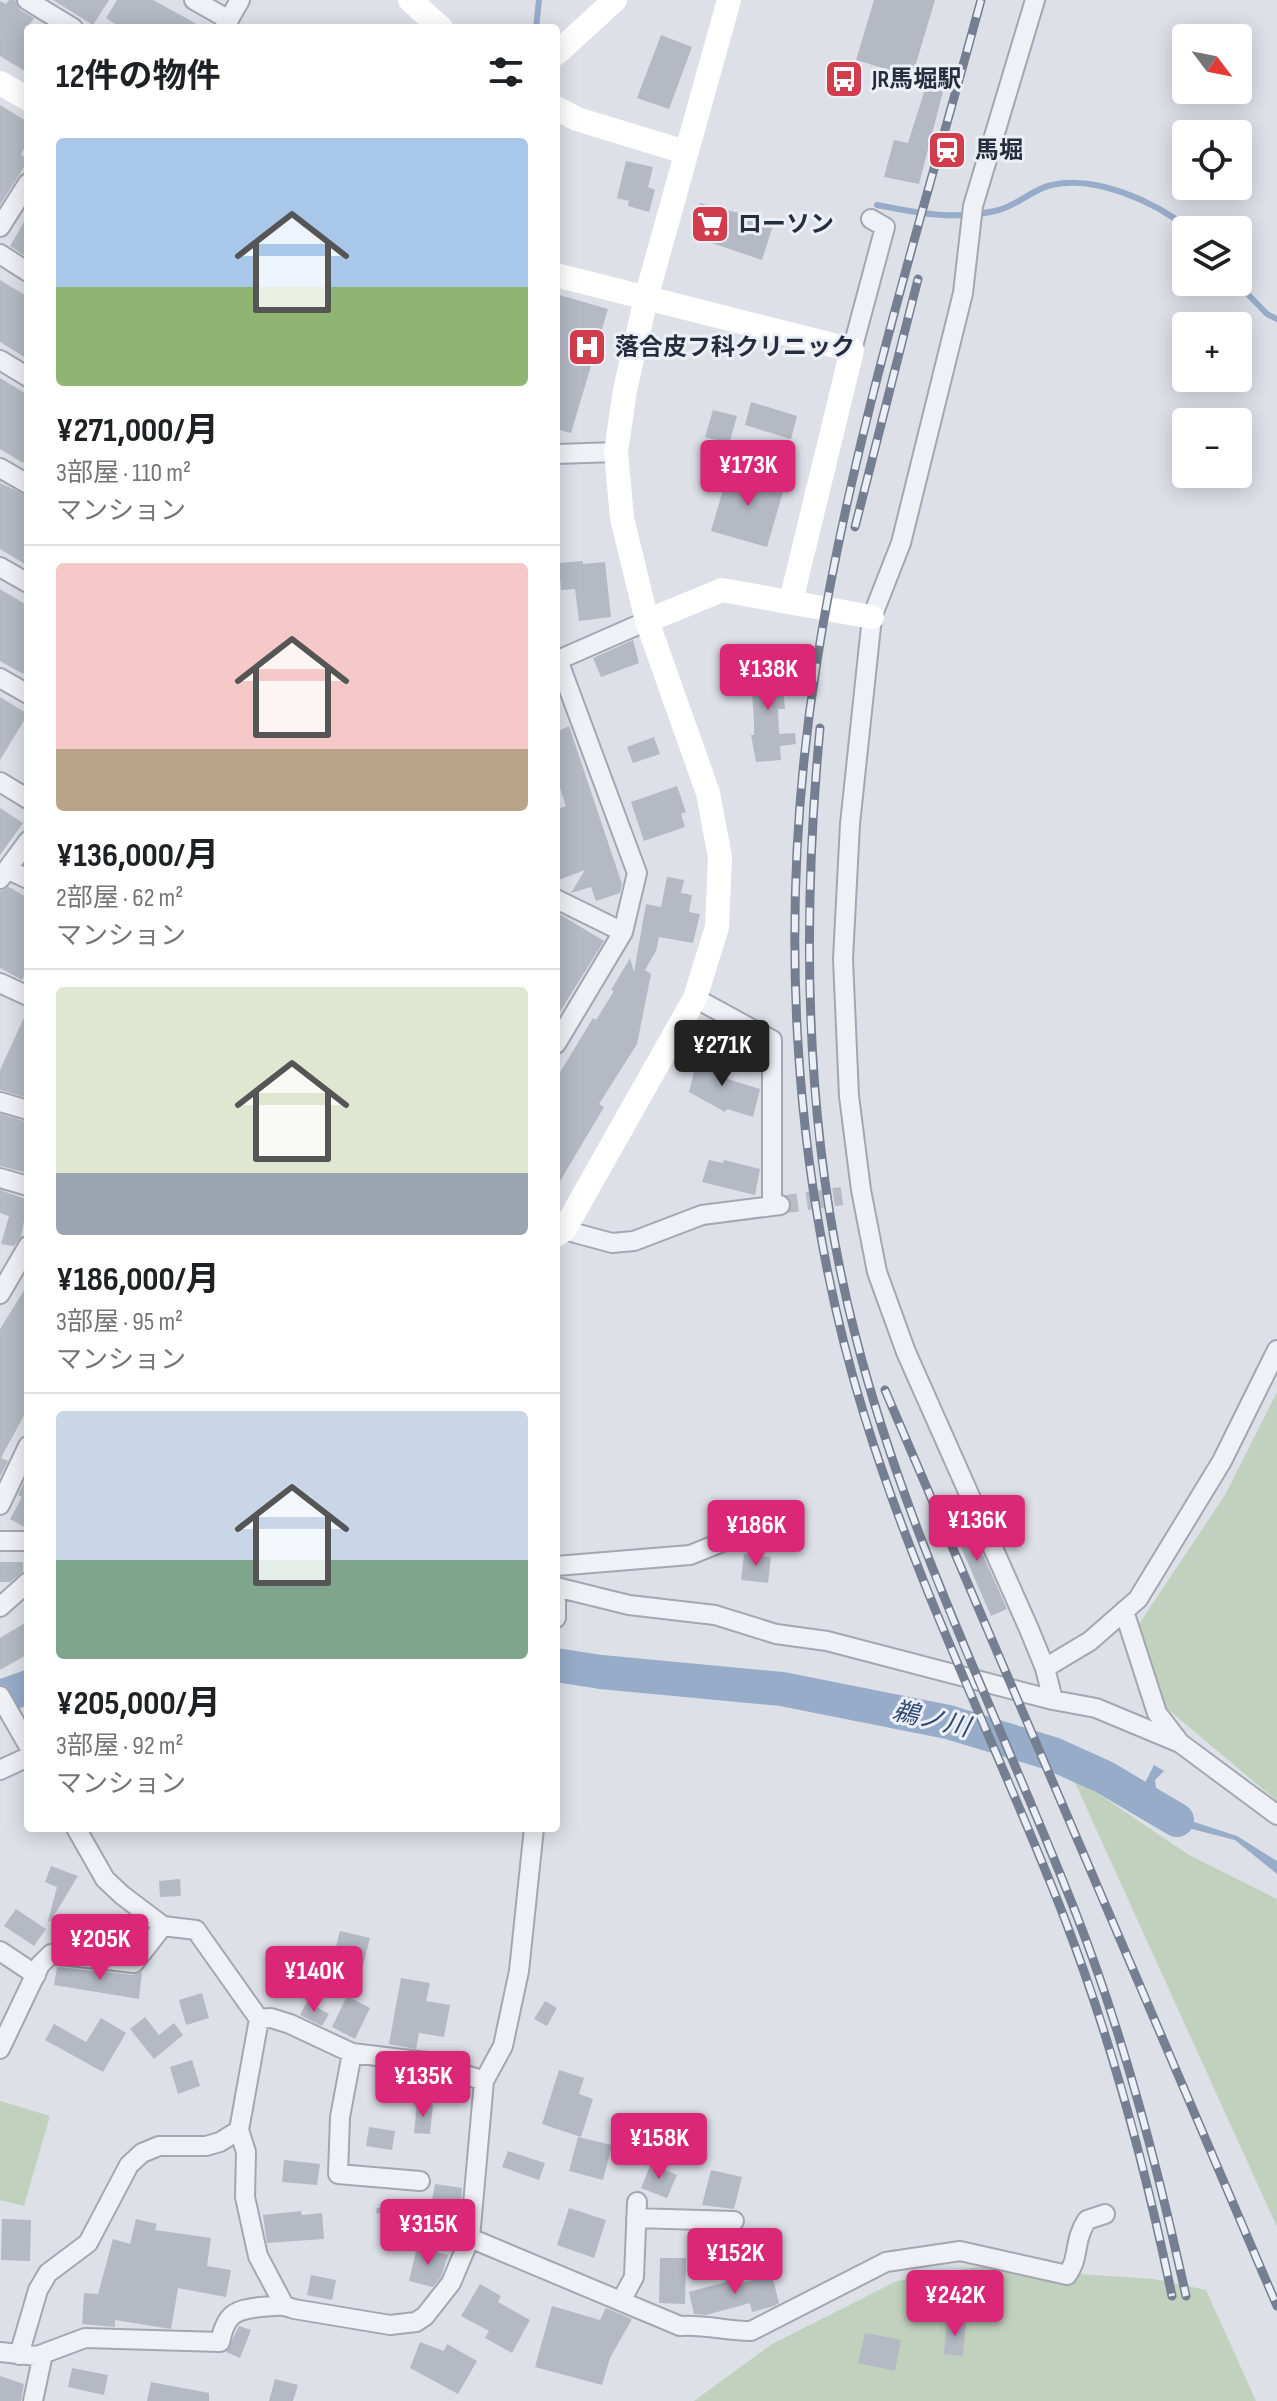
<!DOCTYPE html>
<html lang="ja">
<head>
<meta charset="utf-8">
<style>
	:root { --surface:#fff; --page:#f2f2f2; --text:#202124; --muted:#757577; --line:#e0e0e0; --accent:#db2777 }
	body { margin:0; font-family:"Sofia Sans Condensed","Noto Sans JP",sans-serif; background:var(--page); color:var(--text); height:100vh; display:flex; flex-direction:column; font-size:30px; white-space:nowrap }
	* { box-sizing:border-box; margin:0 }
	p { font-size:26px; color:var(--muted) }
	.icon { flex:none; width:44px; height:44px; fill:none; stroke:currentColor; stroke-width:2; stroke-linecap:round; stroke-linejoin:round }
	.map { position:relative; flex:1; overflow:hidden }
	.sheet { position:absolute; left:24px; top:24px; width:536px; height:1808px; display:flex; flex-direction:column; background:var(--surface); border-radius:8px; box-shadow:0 4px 20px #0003 }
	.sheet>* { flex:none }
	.needle { width:52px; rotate:122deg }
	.controls { position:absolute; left:1172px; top:24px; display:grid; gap:16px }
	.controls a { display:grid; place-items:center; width:80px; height:80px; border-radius:8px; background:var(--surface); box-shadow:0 4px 20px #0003; font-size:40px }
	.price { position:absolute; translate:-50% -68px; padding:0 18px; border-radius:8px; background:var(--accent); color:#fff; font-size:26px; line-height:52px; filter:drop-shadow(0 2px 4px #0008) }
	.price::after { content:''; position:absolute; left:50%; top:48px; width:24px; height:18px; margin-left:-12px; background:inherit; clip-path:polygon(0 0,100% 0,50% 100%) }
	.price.selected { background:#222; color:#fff }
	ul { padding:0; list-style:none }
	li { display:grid; align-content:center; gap:16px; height:424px; padding:0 32px }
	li+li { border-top:2px solid var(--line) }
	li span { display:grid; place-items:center; height:248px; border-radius:8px; color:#555 }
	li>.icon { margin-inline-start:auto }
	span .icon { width:144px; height:144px; fill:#fffc; stroke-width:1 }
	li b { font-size:34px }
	h2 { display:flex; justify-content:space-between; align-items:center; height:96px; padding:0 32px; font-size:34px }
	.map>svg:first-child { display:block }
</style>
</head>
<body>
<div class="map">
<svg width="1277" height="2401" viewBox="0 0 1277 2401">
	<rect width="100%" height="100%" fill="#dde0e7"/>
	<!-- green -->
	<path fill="#c2d1be" d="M1277 1392V1801L1164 1706 1131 1636 1225 1495Z
		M1072 1776 1189 1855 1277 1899V2227Z
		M0 2101 50 2116 24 2206 0 2200Z
		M977 2267 1154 2279 1206 2290 1256 2401H694L772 2344 897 2281Z"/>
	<!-- water -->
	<path fill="#97acc9" d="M1154 1765 1164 1771 1155 1780 1157 1799 1179 1817 1237 1836 1277 1861V1874L1235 1840 1176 1825 1162 1816 1130 1812Z"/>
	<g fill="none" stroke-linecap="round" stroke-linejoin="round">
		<!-- stream -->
		<path stroke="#97acc9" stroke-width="6" d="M536 28 539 0
			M877 205C918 213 957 221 999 210 1017 205 1031 191 1048 186 1094 173 1155 202 1191 230
			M1236 282 1267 314 1277 319"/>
		<!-- river -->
		<path stroke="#97acc9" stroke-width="34" d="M556 1665 601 1672 782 1689 948 1722 1053 1754 1104 1777 1177 1820
			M0 1697 28 1687"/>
	</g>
	<!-- building -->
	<path fill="#b4b9c4" d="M9 0H15L20 10 34 18 28 27V73L0 56V1L6 4Z
		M53 0H109L93 25Z
		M117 0H153L204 28H121L106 18Z
		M874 0H935L912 77 856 60Z
		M661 35 692 47 669 109 637 98Z
		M930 73 947 76 919 184 884 177 894 140 908 143Z
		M0 105 28 122V142L21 154 28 161 0 205Z
		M626 161 653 167 648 187 655 190 649 212 628 206 629 201 617 198Z
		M700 203 774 222 762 260 691 236Z
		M28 215V258L10 246Z
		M0 280 28 297V359L0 342Z
		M556 294 608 309 571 433 556 429Z
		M0 378 28 395V455L23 463 0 449Z
		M751 402 797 416 791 439 745 425Z
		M713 410 737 416 729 444 705 437Z
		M729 469 785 485 767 547 711 531Z
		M0 483 28 496V566L0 549Z
		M583 561V564L605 562 611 617 579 621 575 589 561 590 559 563Z
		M0 589 28 606V666L23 674 0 661Z
		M633 640 639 663 601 677 593 658Z
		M781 662 785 709H778L779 734 795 733 796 744 780 746 781 760 756 762 751 735H754V721L750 664Z
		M0 697 28 714 0 760Z
		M569 726 622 884 620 893 596 901 591 887 571 893 585 870 556 881V810L566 806 556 776V732Z
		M654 737 660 754 633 763 627 747Z
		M677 786 686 812 681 814 685 827 644 841 631 802Z
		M0 808 23 823 0 855Z
		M667 877 684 880 681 893 692 895 689 912 700 914 693 943 659 937 656 951 645 970 651 974 637 1044 599 1104 604 1107 556 1188V1079L593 1018 596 1020 614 991 611 990 630 958 634 972 646 904 661 907Z
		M9 887 28 898V969L22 980 0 968V891Z
		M556 912 604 941 556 1018Z
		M28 1009V1098L0 1090V1070Z
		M698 1055 724 1062 721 1077 760 1089 753 1117 727 1109 725 1112 689 1092Z
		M0 1114 28 1122V1160L24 1172 0 1166Z
		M709 1160 723 1163 724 1160 760 1169 755 1195 702 1182Z
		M0 1190 28 1200V1222L24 1221 21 1237 14 1246 1 1244 9 1216 0 1213Z
		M28 1284V1408L1 1458 8 1461 0 1477V1329Z
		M28 1474V1529L10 1519 22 1497 18 1495Z
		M963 1510 1007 1609 991 1616 948 1517Z
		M744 1554 771 1557 768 1583 741 1580Z
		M0 1562H23V1572L10 1582H0Z
		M28 1621V1654L0 1670V1638Z
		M51 1866 78 1876 50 1922 48 1921 57 1887 45 1882Z
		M180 1879 181 1896 160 1897 159 1881Z
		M16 1909 46 1929 34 1946 4 1926Z
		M340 1931 370 1938 357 1989 327 1982Z
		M57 1967 133 1975 142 1972 139 1999 54 1985Z
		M401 1978 430 1983 426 2001 450 2005 444 2037 419 2033 416 2049 389 2044Z
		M202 1993 209 2018 186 2025 179 2000Z
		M347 1996 370 2008 355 2039 332 2027Z
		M545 2001 557 2008 547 2026 534 2019Z
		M307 2002 329 2014 322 2026 300 2015Z
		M145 2017 159 2035 174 2023 183 2035 154 2059 130 2029Z
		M101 2018 126 2033 103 2072 45 2040 54 2024 86 2042Z
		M192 2060 200 2086 178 2094 170 2067Z
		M391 2070 422 2074 416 2102 386 2096Z
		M559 2070 584 2078 579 2094 593 2099 581 2137 542 2124Z
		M417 2103 433 2105 430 2134 414 2133Z
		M369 2127 395 2131 392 2150 366 2146Z
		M578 2137 612 2145 603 2180 569 2171Z
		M508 2151 545 2163 539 2180 502 2167Z
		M284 2160 320 2164 317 2185 282 2182Z
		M651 2164 677 2175 667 2198 641 2188Z
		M711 2170 742 2177 734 2209 702 2205Z
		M435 2184 462 2188 459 2226 376 2213 377 2208 415 2204V2198L431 2205Z
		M569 2208 606 2220 594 2258 557 2245Z
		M301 2211 302 2215 322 2213 324 2239 267 2243 263 2215Z
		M2 2219 31 2220 30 2261 1 2260Z
		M136 2219 157 2224 155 2230 211 2238 207 2266 231 2270 226 2297 178 2288 171 2329 115 2320V2327L82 2324 84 2293 98 2294 113 2239 130 2244Z
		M417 2247 448 2255 441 2277 433 2287 409 2281Z
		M660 2258H686L685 2304 659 2303Z
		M311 2275 336 2280 332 2300 307 2295Z
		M772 2275 779 2303 774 2306 752 2312 750 2303 706 2315 694 2314 689 2292 733 2280 735 2285Z
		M480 2284 501 2296 498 2302 530 2320 512 2353 485 2338 489 2331 461 2316Z
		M552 2306 600 2320 606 2308 632 2319 610 2358 602 2385 535 2367Z
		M947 2320 966 2322 963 2356 944 2354Z
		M239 2326 251 2330 240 2358 226 2352Z
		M865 2333 901 2340 895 2371 858 2363Z
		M420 2342 444 2351 447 2344 477 2361 458 2394 410 2368Z
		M72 2368 108 2375 104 2395 68 2387Z
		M0 2376 24 2384 21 2401H0Z
		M275 2379 298 2385 293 2401H269Z
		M151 2382 209 2393V2401H147Z"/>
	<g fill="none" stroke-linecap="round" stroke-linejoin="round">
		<!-- street-tunnel -->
		<path stroke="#b8bcc5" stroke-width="18" stroke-dasharray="18 9" stroke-linecap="butt" d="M780 1205 842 1196"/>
		<!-- street casing -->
		<g stroke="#a2a7b1" stroke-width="22">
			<path id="street" d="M27 0 73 28
				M194 0 229 20
				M1035 0 973 206 963 293 901 543 872 617 850 824 843 959 849 1096 861 1190 877 1272 906 1352 1029 1629 1045 1668 1053 1700
				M224 28 240 0
				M0 227 28 183
				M0 254 28 272
				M852 350 885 227 871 219
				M0 360 28 377
				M556 454 616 452
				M0 468 28 484
				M0 567 28 583
				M0 678 28 694
				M0 782 28 799
				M9 870 28 879
				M0 879 28 841
				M556 899 623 932
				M0 983 28 996
				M695 998 772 1040V1205
				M556 1044 623 932 637 873 558 660 647 621
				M0 1102 28 1110
				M0 1178 28 1186
				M564 1230 612 1243 634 1241 702 1215 780 1205
				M0 1294 28 1246
				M0 1505 28 1446
				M0 1541H28
				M556 1566 690 1555 730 1539 766 1517
				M556 1587 629 1605 715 1615 776 1634 827 1641 1053 1700 1096 1708 1180 1743
				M556 1602V1618
				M0 1607 28 1582
				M1124 1611 1157 1713 1180 1743 1277 1815
				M1045 1668 1090 1641 1138 1599 1222 1461 1277 1350
				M0 1696 28 1745
				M0 1770 28 1757
				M76 1828 105 1879 122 1895 163 1926 196 1930 259 2019 239 2130 246 2152 245 2197 258 2256 284 2305
				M0 1951 36 1975
				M259 2019 271 2018 290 2024 352 2053 427 2062 484 2081
				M0 2049 40 1965 51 1954 134 1963 163 1926
				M352 2053 340 2117 338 2174 420 2181
				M636 2218 734 2221
				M470 2238 680 2326C704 2324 727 2331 751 2331L886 2262 960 2251 1067 2275C1080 2258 1073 2241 1087 2220L1105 2214
				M621 2301 634 2277 637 2202
				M0 2352 37 2356 85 2338 220 2342C226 2314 234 2310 261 2307 274 2306 283 2304 294 2309L390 2325 416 2322 425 2316 451 2283 470 2238 484 2081 503 2046 519 1971 534 1828
				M19 2355 38 2290 48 2273 88 2243 129 2165 142 2153 159 2146H206L220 2142 239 2130
				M33 2401 43 2354"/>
		</g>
		<!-- street -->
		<use href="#street" stroke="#f0f1f6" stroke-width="18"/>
		<!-- secondary -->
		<path stroke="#fff" stroke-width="24" d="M410 0 441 28
			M556 54 615 0
			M0 83 28 99
			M556 108 577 119 685 152
			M556 275 852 350 791 601
			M647 621 722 590 872 617
			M556 1235 564 1230 695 998 717 927 720 857 708 793 647 621 622 518 616 452 625 390 646 298 729 0"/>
		<!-- rail casing -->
		<g stroke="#767f91" stroke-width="9">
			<path id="rail" d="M981 0C922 218 852 438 817 661 777 911 790 1175 865 1418 918 1589 999 1750 1064 1917 1112 2042 1145 2165 1172 2296
				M855 527 918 279
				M820 728C801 930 804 1140 856 1338 907 1537 1000 1720 1075 1911 1124 2036 1157 2165 1186 2296
				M885 1390 1277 2306"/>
		</g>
		<!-- rail -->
		<use href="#rail" stroke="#eceff5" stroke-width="6" stroke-dasharray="18" stroke-linecap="butt"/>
	</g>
	<!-- icons -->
	<defs>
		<g id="bus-square" transform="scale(2)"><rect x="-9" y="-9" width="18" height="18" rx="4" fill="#d13d4c" stroke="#eceff5"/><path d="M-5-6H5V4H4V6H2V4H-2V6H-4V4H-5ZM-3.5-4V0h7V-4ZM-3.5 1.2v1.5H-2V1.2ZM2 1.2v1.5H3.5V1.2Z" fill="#fff"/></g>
		<g id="station-square" transform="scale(2)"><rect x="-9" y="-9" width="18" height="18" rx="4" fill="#d13d4c" stroke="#eceff5"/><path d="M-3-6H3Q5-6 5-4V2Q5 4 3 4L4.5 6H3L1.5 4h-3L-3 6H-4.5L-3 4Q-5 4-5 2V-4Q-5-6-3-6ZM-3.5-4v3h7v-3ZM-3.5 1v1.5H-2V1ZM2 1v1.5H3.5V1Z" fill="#fff"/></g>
		<g id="supermarket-square" transform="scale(2)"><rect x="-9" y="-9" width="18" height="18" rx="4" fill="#d13d4c" stroke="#eceff5"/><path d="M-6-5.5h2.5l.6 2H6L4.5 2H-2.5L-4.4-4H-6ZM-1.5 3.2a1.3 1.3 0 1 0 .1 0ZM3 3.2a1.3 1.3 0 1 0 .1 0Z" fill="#fff"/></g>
		<g id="hospital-square" transform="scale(2)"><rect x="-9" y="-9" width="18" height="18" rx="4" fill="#d13d4c" stroke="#eceff5"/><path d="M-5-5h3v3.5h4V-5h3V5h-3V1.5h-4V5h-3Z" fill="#fff"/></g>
	</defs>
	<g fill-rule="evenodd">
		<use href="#bus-square" x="844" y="79"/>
		<use href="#station-square" x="947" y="150"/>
		<use href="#supermarket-square" x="710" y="224"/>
		<use href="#hospital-square" x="587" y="347"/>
	</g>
	<g text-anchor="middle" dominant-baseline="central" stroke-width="6" stroke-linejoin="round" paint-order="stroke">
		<!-- poi labels -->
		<g font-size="24" font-weight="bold" fill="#262e3e" stroke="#eceff5" text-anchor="start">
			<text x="872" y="79">JR馬堀駅</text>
			<text x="975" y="150">馬堀</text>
			<text x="738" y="224">ローソン</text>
			<text x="615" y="347">落合皮フ科クリニック</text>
		</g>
		<!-- water labels -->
		<g font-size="26" font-style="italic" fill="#304a73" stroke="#eceff5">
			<text transform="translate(931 1720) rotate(13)">鵜ノ川</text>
		</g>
	</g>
</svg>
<div class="controls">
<a><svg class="needle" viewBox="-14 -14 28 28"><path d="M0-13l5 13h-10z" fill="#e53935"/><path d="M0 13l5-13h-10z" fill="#757577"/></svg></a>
<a><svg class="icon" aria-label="locate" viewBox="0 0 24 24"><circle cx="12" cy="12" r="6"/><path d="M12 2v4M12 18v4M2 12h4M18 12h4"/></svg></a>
<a><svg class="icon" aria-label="layers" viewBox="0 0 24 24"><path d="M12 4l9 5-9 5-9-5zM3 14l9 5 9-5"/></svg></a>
<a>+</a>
<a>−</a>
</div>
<b class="price" style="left:748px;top:508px">¥173K</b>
<b class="price" style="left:768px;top:712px">¥138K</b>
<b class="price selected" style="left:722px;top:1088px">¥271K</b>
<b class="price" style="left:977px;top:1563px">¥136K</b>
<b class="price" style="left:756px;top:1568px">¥186K</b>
<b class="price" style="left:100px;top:1982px">¥205K</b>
<b class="price" style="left:314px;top:2014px">¥140K</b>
<b class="price" style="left:423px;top:2119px">¥135K</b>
<b class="price" style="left:659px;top:2181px">¥158K</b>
<b class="price" style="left:428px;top:2267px">¥315K</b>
<b class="price" style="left:735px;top:2296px">¥152K</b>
<b class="price" style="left:955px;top:2338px">¥242K</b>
<section class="sheet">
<h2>12件の物件<svg class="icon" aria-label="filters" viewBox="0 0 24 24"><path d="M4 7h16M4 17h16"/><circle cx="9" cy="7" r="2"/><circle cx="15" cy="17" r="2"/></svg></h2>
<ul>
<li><span style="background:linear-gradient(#a9c7e8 60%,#8fb573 0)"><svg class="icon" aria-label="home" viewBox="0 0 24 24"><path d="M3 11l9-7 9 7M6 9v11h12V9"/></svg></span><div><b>¥271,000/月</b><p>3部屋 · 110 m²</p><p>マンション</p></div></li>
<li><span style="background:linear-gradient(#f6c9c9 75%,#b9a48a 0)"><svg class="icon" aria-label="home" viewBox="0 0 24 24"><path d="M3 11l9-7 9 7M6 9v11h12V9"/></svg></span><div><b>¥136,000/月</b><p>2部屋 · 62 m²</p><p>マンション</p></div></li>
<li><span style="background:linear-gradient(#dfe7d0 75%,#9aa5b1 0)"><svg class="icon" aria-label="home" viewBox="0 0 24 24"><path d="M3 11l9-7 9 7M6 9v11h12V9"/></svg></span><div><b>¥186,000/月</b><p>3部屋 · 95 m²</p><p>マンション</p></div></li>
<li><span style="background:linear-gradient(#c9d6e8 60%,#7fa58c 0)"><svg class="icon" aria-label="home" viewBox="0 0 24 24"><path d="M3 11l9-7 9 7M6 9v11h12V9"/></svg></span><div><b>¥205,000/月</b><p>3部屋 · 92 m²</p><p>マンション</p></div></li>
</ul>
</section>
</div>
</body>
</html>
